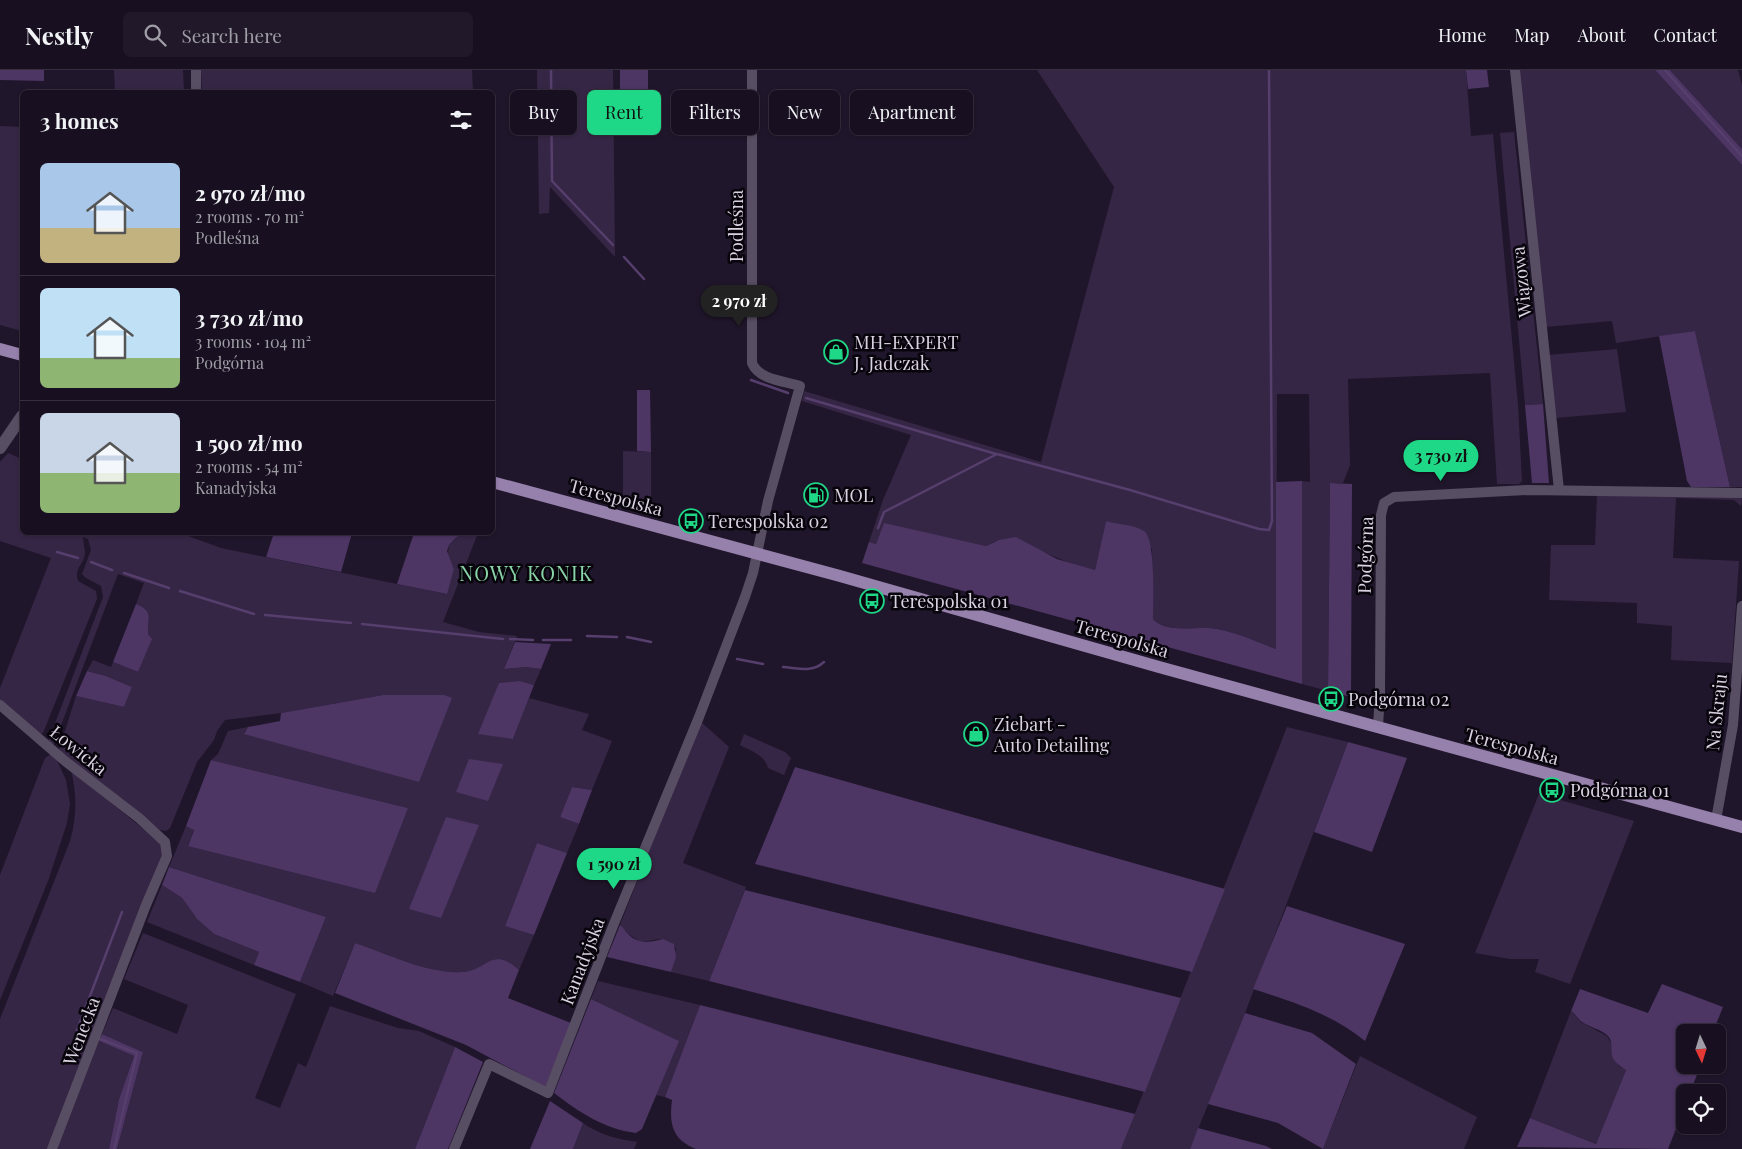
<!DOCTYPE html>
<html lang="en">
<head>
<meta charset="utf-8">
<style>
	:root { --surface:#181020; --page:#211929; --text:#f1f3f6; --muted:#9f9da5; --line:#36303e; --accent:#1fd887 }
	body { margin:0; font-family:"Playfair Display",serif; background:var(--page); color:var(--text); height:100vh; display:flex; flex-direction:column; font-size:19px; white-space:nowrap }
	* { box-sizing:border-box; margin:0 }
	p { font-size:16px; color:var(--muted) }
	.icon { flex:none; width:28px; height:28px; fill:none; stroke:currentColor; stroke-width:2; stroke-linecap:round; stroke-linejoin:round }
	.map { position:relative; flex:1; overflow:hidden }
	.drawer { position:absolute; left:20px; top:20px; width:475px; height:445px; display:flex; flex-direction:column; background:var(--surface); border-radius:8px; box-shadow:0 1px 4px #0004,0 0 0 1px var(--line) }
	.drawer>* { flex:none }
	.hud { position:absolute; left:510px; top:20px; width:475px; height:45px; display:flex; gap:10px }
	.needle { width:32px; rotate:176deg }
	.buttons { position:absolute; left:1676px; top:954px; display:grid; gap:10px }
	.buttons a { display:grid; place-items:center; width:50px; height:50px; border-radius:8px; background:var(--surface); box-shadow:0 1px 4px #0004,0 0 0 1px var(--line); font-size:25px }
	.price { position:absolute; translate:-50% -42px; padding:0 11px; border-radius:18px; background:var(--accent); color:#111; font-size:16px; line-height:32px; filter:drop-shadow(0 1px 2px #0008) }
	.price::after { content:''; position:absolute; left:50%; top:30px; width:15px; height:11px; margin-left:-8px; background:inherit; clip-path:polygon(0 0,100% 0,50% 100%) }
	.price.selected { background:#222; color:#fff }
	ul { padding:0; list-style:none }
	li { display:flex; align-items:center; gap:15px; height:125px; padding:0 20px }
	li+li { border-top:1px solid var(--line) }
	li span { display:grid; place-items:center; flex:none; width:140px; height:100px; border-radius:8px; color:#555 }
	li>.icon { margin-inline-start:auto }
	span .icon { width:60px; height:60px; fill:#fffc; stroke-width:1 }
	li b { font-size:21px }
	h2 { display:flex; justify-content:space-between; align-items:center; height:60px; padding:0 20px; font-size:21px }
	.pill { padding:0 18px; border-radius:8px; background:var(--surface); box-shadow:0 1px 4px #0004,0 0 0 1px var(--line); font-size:18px; line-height:45px }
	.pill.selected { background:var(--accent); color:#111 }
	header { display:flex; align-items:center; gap:30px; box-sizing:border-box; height:70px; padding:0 25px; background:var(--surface); border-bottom:1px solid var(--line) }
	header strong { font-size:24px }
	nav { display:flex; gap:28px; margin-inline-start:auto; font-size:18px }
	.search { width:350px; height:45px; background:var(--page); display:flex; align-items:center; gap:12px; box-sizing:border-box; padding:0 18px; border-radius:8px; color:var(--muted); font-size:19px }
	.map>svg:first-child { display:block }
</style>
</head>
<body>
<header>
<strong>Nestly</strong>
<div class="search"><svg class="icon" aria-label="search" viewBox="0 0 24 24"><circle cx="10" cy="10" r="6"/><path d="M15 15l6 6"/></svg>Search here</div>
<nav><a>Home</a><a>Map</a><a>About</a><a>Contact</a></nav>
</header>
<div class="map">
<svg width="1742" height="1079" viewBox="0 0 1742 1079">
	<rect width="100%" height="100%" fill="#20162b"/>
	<!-- green -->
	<path fill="#362645" d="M114 0H183L184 22H115Z
		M201 0H472L473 22H202Z
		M537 0H613L615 187 550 117 549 143 539 144Z
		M1037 0H1466L1471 66 1493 64 1518 335 1522 411 1519 414H1497L1490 303 1348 309 1350 395 1343 413H1330L1328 621 1302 614V411L1310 412 1309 324H1277L1276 579C1255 571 1232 560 1209 558 1192 557 1167 563 1153 549L1152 479 1111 453 1106 451 1095 500C1063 494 1033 473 1001 471 996 470 990 474 986 476L884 454 876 474 869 472 883 430 911 365 802 331 804 321 1041 392 1114 117Z
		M1519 0H1655L1742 95V417H1730L1695 261 1616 273 1612 251 1545 257Z
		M1670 0H1738L1742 15V79Z
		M0 56 22 57V261L0 255Z
		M1514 62 1543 334 1525 335 1500 63Z
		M1617 279 1626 342 1555 348 1548 285Z
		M623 381 651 382V434L623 426Z
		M8 383 22 389V462L180 463 221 478 446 524 454 499 448 484 449 475 456 469 458 463H478L443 552 479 562 517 566 504 599 526 597 541 599 534 615 520 611 513 669 529 628 589 644 582 660 612 671 592 720 572 717 560 747 579 754 567 783 537 773 505 856 534 865 519 900C492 875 488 900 464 902 427 904 389 884 355 873L333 926 300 912 326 847 169 797 186 756 194 759 188 775 408 738 211 690 218 684 228 661 248 657 244 663 444 625H383L281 643 225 650 217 661 214 670 197 692 170 758 166 761 160 760 59 680 76 626 124 637 132 617 106 606 87 601 93 590 111 597 113 592 138 602 151 569 148 564C147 549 155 541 136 534L144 513 118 504 54 674 49 673V669L103 527 101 516 86 508 82 504 91 480 88 469 83 467C83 472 85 479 85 484 83 496 74 497 78 511L96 521 97 529 43 663 39 664 0 630V618L51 488 0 471V392Z
		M1597 424 1740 426 1742 429 1741 436 1734 430 1676 428 1673 488 1739 491 1732 593 1671 590 1672 556 1637 553V533L1549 530 1551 475H1595Z
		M700 651 729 677 683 793 746 817 709 911 671 902 676 878 660 869 641 872 628 864 620 855Z
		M1287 657 1348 672 1245 943 1190 1079H1121Z
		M744 664 785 682 791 688 784 705 768 698C765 685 751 681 740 675Z
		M51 684 55 686 66 710 70 734 67 753 48 811 0 930V805L45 688Z
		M71 700 159 772 164 779 165 786 49 1079H0V949L70 771C77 746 77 725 71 700Z
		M1539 724 1634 751 1570 914 1535 902 1539 889H1510L1475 883Z
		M162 815 182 828 197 849 214 864 259 882 254 895 147 852Z
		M143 863 296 924 255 1028 280 1038 298 993 306 997 330 936 398 958 419 961 455 977 415 1079H117L143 982 102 964 113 938 177 964 188 935 124 909Z
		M598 911 700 935 665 1027 656 1025 678 971 591 929Z
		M1571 941 1581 952 1607 966 1611 973V983L1619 996 1626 1000 1596 1074 1530 1048Z
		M99 971 134 986 119 1029 109 1079H57Z
		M1360 986 1477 1047 1464 1079H1323Z
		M583 1053C600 1065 617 1069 637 1072L634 1079H573Z"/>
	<!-- forest -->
	<path fill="#4d3564" d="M0 0H44V11L0 10Z
		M620 0H648V48H620Z
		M1466 0H1487L1489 17 1468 19Z
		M1655 0H1670L1742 79V95Z
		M1695 261 1730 417H1691L1687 411 1659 266Z
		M637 320H650L651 382 637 381Z
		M1543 334 1549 413H1532L1525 335Z
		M1302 411V614L862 493 869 472 876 474 884 453 986 476 999 470 1016 467 1057 489 1095 500 1106 451C1118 455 1133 454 1144 461 1156 469 1153 533 1153 549 1166 563 1192 557 1209 558 1232 560 1255 571 1276 579V412Z
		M1330 413 1352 414 1351 627 1328 621Z
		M274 463V462L352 463 341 502 266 487Z
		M414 463H458V466L449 475 447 481 454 499 447 524 397 514Z
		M136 534C155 541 147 549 148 564L152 569 138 602 113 592Z
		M515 572 551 574 541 599 526 597 504 599Z
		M87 601 106 606 132 617 124 637 76 626Z
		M520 611 534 615 513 669 478 664 499 613Z
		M383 625H444L452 628 419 712 244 664 248 657 280 651 281 643Z
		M1348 672 1407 688 1372 782 1314 762Z
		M469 689 503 694 488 731 456 722Z
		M211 690 408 738 375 823 188 776 194 760 186 756Z
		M795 697 1225 819 1192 902 755 794Z
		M572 717 592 720 579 754 560 747Z
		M446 747 479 755 441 848 409 839Z
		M537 773 567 783 534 865 505 856Z
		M169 797 326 847 300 912 254 895 259 882 214 864 197 849 182 828 162 815Z
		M745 820 1181 928 1145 1022 709 911Z
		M1287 836 1405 874 1365 971C1332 944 1293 932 1253 919Z
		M620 855C624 858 625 861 628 864 639 875 651 872 663 869L674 874 676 887 671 902 607 887Z
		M355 873C389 884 427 904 463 902 488 900 492 875 519 900L508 928 571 953 545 1017 466 975 335 923Z
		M1662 914 1723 937 1713 962H1685V995H1701L1690 1022H1685V1036L1668 1079 1517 1077 1530 1048 1596 1074 1626 1000C1601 985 1618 976 1607 965 1600 959 1589 957 1582 952 1578 949 1575 944 1571 941L1580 919 1648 943Z
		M591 929 679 971 642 1059 636 1063C604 1059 579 1042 554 1023Z
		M700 935 1135 1044 1121 1079H696C672 1070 669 1053 672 1030L665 1027Z
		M1245 943 1312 963 1356 994 1323 1079 1278 1053 1208 1034Z
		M102 964 143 982 117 1079H109L119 1029 134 986 99 971Z
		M455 977 483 992 448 1079H415Z
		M550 1031 583 1053 573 1079H530Z
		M1198 1058 1266 1076 1272 1079H1190Z"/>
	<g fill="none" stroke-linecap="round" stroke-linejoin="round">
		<!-- stream -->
		<path stroke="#563e6d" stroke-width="2.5" d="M551 0 552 111 613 175
			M1665 0 1742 86
			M624 187 644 209
			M751 310 788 323
			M806 328 996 384
			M878 458 884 442 997 384 1130 420 1259 459 1269 460 1272 451 1269 0
			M57 482 78 488
			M91 492 112 500
			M124 503 169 518
			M180 521 254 544
			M265 545 351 553
			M362 554 503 569
			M587 566 617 567
			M627 567 651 572
			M510 569 533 570
			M543 570H571
			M737 589 763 594
			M783 597C798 598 812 603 824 592
			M86 963 77 960 122 842
			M98 968 137 983 114 1079"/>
		<!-- minor -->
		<path stroke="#584e63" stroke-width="10" d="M196 0V22
			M1515 0 1559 420
			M0 635 65 691 139 748 165 772 167 786 146 835 52 1079
			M1378 657 1380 623 1381 445 1384 433 1394 427 1528 420 1742 423
			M1716 750 1733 655 1742 536
			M454 1079 489 994 548 1023 613 856 699 647 745 527 753 503 768 431 800 316C784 311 759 310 752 293V0"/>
		<!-- tertiary -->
		<path stroke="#584e63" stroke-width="12" d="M0 378 22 346"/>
		<!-- primary -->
		<path stroke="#9680ac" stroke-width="12" d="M0 279 22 285
			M492 412 840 506 1159 597 1742 757"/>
	</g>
	<!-- icons -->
	<defs>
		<g id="shop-ring" transform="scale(1.25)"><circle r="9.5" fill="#08040c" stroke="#1fd887" stroke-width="1.5"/><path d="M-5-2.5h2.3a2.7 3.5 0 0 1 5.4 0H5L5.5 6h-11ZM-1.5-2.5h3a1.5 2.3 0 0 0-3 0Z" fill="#1fd887"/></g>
		<g id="fuel-ring" transform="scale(1.25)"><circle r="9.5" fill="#08040c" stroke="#1fd887" stroke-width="1.5"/><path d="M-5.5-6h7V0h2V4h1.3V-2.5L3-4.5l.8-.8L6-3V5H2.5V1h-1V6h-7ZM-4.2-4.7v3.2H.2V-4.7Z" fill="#1fd887"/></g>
		<g id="bus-ring" transform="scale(1.25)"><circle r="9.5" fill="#08040c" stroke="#1fd887" stroke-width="1.5"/><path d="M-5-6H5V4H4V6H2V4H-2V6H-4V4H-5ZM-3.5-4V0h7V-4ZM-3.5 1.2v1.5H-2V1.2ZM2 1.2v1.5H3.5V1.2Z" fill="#1fd887"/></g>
	</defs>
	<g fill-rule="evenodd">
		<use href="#shop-ring" x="836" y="282"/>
		<use href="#fuel-ring" x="816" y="425"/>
		<use href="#bus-ring" x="691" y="451"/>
		<use href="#bus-ring" x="872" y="531"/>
		<use href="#bus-ring" x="1331" y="629"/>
		<use href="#shop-ring" x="976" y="664"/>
		<use href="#bus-ring" x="1552" y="720"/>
	</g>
	<g text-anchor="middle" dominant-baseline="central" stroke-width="5" stroke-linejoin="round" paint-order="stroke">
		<!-- street labels -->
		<g font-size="18" fill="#d9d2e1" stroke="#08040c">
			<text transform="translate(736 156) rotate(-90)">Podleśna</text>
			<text transform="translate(1521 212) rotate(-96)">Wiązowa</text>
			<text transform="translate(616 427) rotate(15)">Terespolska</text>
			<text transform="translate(1365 485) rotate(-88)">Podgórna</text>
			<text transform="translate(1122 568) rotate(16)">Terespolska</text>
			<text transform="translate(1716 642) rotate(-84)">Na Skraju</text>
			<text transform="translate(1512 676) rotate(15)">Terespolska</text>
			<text transform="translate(79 680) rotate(39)">Łowicka</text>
			<text transform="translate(582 891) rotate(-69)">Kanadyjska</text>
			<text transform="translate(81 961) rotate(-69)">Wenecka</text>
		</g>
		<!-- poi labels -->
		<g font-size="18" fill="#d9d2e1" stroke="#08040c" text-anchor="start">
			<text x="854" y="272">MH-EXPERT<tspan x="854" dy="21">J. Jadczak</tspan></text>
			<text x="834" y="425">MOL</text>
			<text x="708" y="451">Terespolska 02</text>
			<text x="890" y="531">Terespolska 01</text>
			<text x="1348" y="629">Podgórna 02</text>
			<text x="994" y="654">Ziebart -<tspan x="994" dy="21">Auto Detailing</tspan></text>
			<text x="1570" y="720">Podgórna 01</text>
		</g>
		<!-- quarter labels -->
		<g font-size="20" letter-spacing="1" fill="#89d5a7" stroke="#08040c">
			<text x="526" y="502">NOWY KONIK</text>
		</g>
	</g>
</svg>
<div class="buttons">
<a><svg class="needle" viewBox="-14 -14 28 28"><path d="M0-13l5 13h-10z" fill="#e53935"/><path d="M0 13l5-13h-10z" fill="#9f9da5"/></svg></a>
<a><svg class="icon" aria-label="locate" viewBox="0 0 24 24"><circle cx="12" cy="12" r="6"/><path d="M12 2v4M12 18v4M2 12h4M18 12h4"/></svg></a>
</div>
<b class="price selected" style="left:739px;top:257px">2 970 zł</b>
<b class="price" style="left:1441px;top:412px">3 730 zł</b>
<b class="price" style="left:614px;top:820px">1 590 zł</b>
<div class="hud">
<a class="pill">Buy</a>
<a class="pill selected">Rent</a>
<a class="pill">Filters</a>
<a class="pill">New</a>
<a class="pill">Apartment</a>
</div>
<section class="drawer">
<h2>3 homes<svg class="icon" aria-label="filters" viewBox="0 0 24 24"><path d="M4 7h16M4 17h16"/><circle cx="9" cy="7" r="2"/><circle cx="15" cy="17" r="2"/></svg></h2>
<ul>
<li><span style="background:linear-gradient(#a9c7e8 65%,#c2b280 0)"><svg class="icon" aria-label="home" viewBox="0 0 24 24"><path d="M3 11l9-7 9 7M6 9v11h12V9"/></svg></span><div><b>2 970 zł/mo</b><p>2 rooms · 70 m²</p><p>Podleśna</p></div></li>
<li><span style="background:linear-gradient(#bfe0f5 70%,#8fb573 0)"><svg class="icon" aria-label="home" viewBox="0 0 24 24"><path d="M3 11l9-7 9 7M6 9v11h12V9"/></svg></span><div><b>3 730 zł/mo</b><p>3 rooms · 104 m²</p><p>Podgórna</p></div></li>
<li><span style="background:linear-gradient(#c9d6e8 60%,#8fb573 0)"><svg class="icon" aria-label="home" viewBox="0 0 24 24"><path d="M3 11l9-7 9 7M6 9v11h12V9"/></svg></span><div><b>1 590 zł/mo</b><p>2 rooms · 54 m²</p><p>Kanadyjska</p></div></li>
</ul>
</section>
</div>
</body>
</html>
